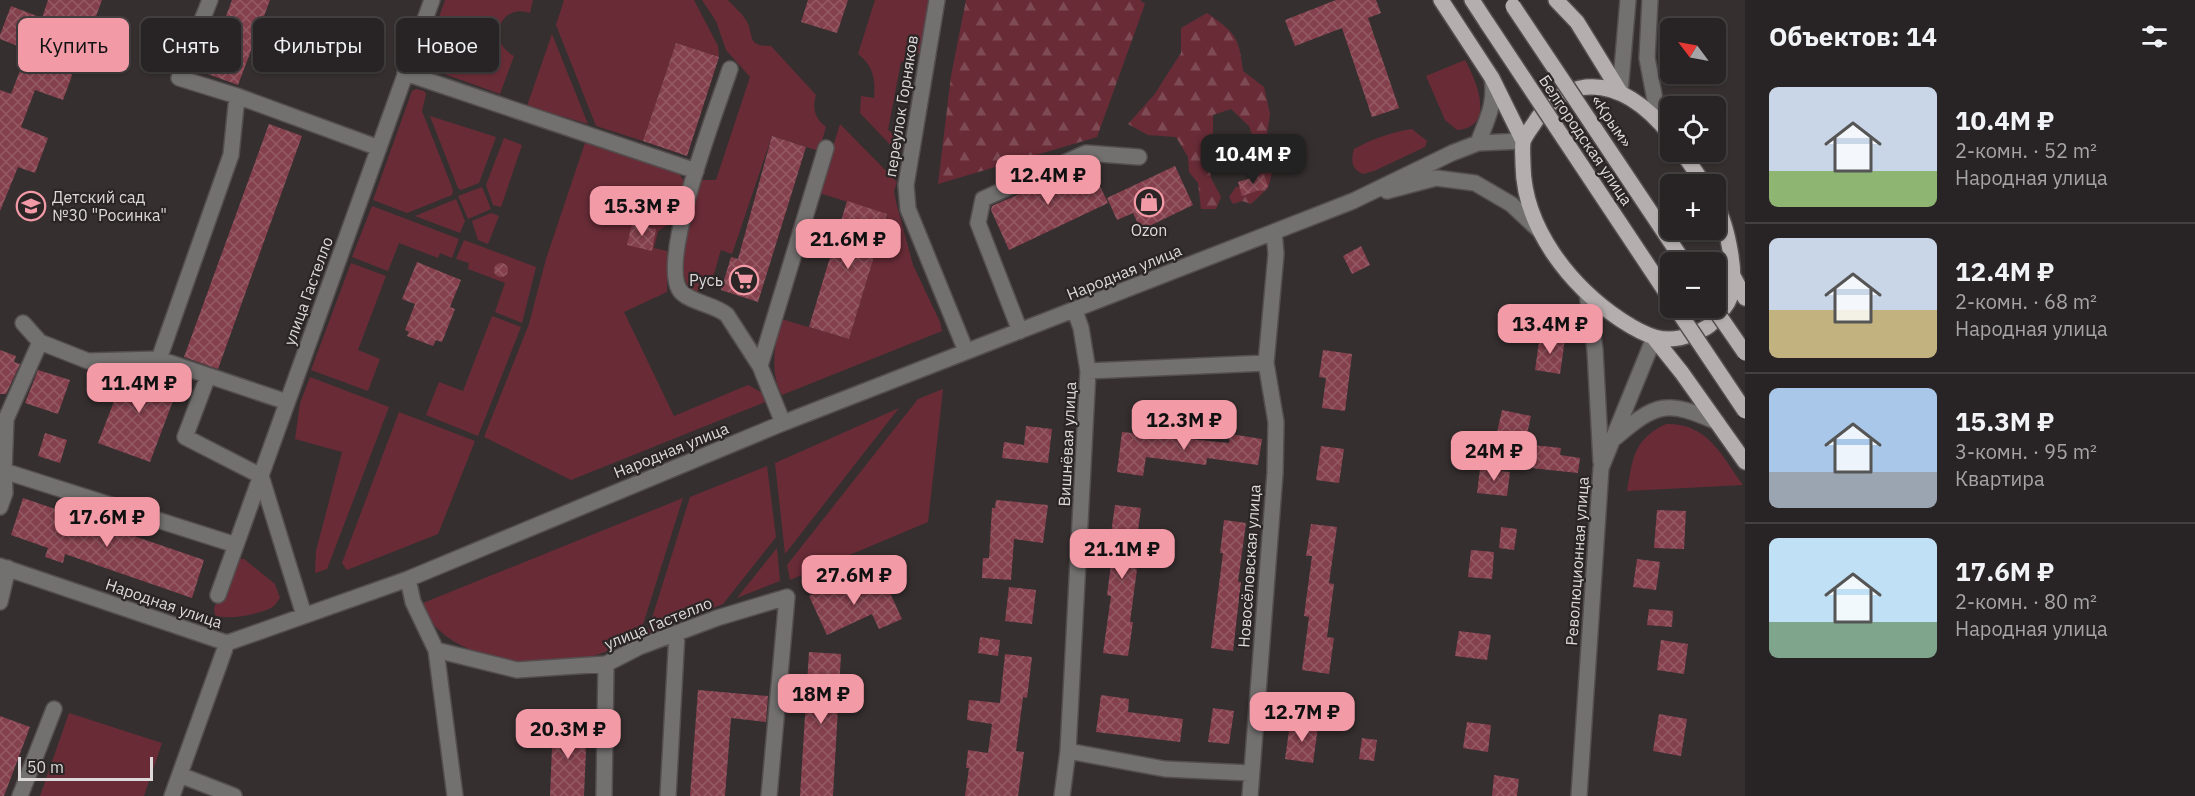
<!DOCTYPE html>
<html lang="ru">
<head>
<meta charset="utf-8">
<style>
	:root { --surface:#282324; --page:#302b2c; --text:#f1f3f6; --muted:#a5a4a6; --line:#444041; --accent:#f39aa7 }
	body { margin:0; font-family:"IBM Plex Sans",sans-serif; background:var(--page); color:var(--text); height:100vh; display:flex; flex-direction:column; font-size:22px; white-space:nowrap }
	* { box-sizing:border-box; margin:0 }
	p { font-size:20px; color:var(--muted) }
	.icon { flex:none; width:33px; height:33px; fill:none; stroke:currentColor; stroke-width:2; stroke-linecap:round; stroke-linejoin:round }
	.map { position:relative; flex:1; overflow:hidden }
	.side { display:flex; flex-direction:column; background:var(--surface); width:450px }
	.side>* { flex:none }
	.top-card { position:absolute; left:18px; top:18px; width:570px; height:54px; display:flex; gap:12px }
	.needle { width:39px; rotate:302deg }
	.tools { position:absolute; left:1660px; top:18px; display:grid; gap:12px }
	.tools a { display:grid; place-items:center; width:66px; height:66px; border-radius:9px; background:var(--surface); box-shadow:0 2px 4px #0004,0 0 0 2px var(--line); font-size:30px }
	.scale { position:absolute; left:18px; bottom:15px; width:135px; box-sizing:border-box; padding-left:6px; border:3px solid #ddd9da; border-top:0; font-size:16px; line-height:21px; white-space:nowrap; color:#ddd9da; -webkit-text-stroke:4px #2b2526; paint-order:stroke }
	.price { position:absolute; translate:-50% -51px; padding:0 14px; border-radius:12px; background:var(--accent); color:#111; font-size:20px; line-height:39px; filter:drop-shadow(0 2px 3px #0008) }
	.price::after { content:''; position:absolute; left:50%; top:36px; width:18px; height:14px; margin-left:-9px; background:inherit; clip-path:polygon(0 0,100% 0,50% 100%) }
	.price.active { background:#222; color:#fff }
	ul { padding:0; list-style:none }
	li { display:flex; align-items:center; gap:18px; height:150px; padding:0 24px }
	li+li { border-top:2px solid var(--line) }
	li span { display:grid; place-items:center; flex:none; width:168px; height:120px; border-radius:9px; color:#555 }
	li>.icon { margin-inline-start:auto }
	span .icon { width:72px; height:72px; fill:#fffc; stroke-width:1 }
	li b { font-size:26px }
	h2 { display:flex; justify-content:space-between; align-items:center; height:72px; padding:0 24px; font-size:26px }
	.chip { padding:0 21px; border-radius:9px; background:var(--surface); box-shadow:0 2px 4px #0004,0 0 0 2px var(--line); font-size:21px; line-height:54px }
	.chip.active { background:var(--accent); color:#111 }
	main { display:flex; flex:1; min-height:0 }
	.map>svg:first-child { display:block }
</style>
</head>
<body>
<main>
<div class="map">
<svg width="1745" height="796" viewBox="0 0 1745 796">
	<defs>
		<pattern id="forest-firs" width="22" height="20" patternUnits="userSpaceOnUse" patternTransform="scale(1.5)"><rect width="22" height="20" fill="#692c37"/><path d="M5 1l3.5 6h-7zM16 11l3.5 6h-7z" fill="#7e4a53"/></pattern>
		<pattern id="building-cross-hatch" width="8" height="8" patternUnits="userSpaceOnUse" patternTransform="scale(1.5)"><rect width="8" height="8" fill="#84404c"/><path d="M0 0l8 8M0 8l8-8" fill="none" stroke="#955b65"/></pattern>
	</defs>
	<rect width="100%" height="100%" fill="#362f30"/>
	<!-- green -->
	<path fill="#692c37" d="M445 0H533L530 13C500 3 486 41 514 56L500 94 422 66Z
		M564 0H694L718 46 719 57 676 43 643 141 596 126 556 25Z
		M702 0H728C734 7 743 14 747 22 754 34 746 47 771 46L816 95C812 109 815 118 826 127L819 151 772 136 732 254 721 250C715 267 714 290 693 292 668 266 692 209 702 180H716L750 77 726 50 716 21Z
		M875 0H929L920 51 914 58 901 62 888 130C898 137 906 141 900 155L860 113 861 96 874 98C876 80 873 65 858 54Z
		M552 34 588 124 527 106Z
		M1465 60C1477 82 1496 127 1457 130L1445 120 1426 76Z
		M416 89 424 91 426 94 422 111 453 190 452 195 407 213 373 200 412 91Z
		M430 116 496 137 479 183 461 190 458 188Z
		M840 124 897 182 894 191 896 202 913 265 940 322 942 331 782 395C769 372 775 343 781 319L849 339 887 214 819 193Z
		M1412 129 1427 141 1425 147 1374 171 1363 174C1351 169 1351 160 1354 149 1372 139 1392 132 1412 129Z
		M504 138 522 145 501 207 493 205 486 185Z
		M585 143 679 174 685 182 674 221 658 231 654 248 667 251V292L624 312 674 416 748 385 761 392 765 402 571 480 484 437 529 324 546 259Z
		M482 187 491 209 468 219 458 196Z
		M456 199 465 221 460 233 415 216Z
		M372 206 459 239 452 258 440 253 438 258 399 243 388 271 352 257Z
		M491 213 499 216 488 244 478 240 472 221Z
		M464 240 536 267 522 323 495 312 505 283 468 269 469 263 456 259Z
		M351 263 386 276 358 350 380 359 368 391 311 370Z
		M492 316 521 327 478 436 426 415 439 382 463 391Z
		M310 377 389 407 327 569 315 573 316 551 342 452 295 439 300 403Z
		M943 389 928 522 790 580 787 565 918 399Z
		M899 408 785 554 775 463Z
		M399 412 475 441 438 534 347 570 342 563Z
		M1666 424C1708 423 1721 455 1743 485L1627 491C1633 458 1633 440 1666 424Z
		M767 466 776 537 723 604 647 634 690 497Z
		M683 498 639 637C621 644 602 655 583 659 539 669 473 662 439 630 431 623 427 612 423 603Z
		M777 548 780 581 737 598Z
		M235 559H244L275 584 280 598C278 600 276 604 274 606 263 614 226 621 215 615L214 608Z
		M69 713 162 743 144 796H40Z"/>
	<!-- forest -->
	<path fill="url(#forest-firs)" d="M966 0H1140L1145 4 1097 137 938 184 951 76Z
		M1207 13C1235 33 1239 36 1243 71L1264 87 1270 114 1267 134 1276 158 1268 188 1251 204 1242 201 1233 204 1229 197 1236 187 1253 185 1261 169 1258 152 1249 126 1231 109 1213 115V136L1208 155 1211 178 1221 197 1216 209H1201L1198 183 1189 172 1188 157 1176 137 1148 135 1128 124 1154 95 1181 53V28Z"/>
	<!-- building -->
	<path fill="url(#building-cross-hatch)" d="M48 0H102L90 32 61 21 47 57 75 67 63 100 35 90 21 127 48 138 35 173 18 167 0 211V90L11 94 28 50 0 39V35L11 6 42 18Z
		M232 0H270L238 85 205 73Z
		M808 0H848L837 33 801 22Z
		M1336 0H1376L1381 13 1368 18 1399 108 1372 117 1342 28 1295 46 1285 20Z
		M676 43 719 57 687 156 643 141Z
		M269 124 302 136 218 369 184 357Z
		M772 136 806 147 758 302 721 290 731 257 738 259Z
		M1089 163 1108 203 1009 250 991 210 992 206Z
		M1175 166 1193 205 1141 230 1133 213 1117 220 1107 198Z
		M1264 174 1268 187 1242 196 1238 182Z
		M847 201 887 214 849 339 809 327Z
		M632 224 656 229 652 251 627 245Z
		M1361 246 1370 265 1352 274 1343 256Z
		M417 262 461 280 450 307 455 309 442 342 436 340 433 346 407 336 409 332 405 330 415 304 402 299Z
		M494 270a7 7 0 1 1 14 0a7 7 0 1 1-14 0Z
		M1540 335 1565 339 1560 374 1535 370Z
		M0 350 16 356 14 362 20 364 6 394H0Z
		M1323 350 1352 354 1345 411 1322 408 1326 378 1319 377Z
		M139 369 179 385 150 462 98 443 126 370Z
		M38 370 70 380 58 414 25 403Z
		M1502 410 1531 416 1525 443 1496 437Z
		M1026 426 1052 429 1048 463 1002 458 1004 442 1024 445Z
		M1122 432 1229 443 1230 434 1262 439 1258 465 1207 458 1206 465 1146 457 1143 476 1117 472Z
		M45 433 67 440 60 463 38 456Z
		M1523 444 1561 448 1560 455 1580 458 1578 473 1521 467Z
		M1321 446 1344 449 1339 483 1316 480Z
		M1480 469 1510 472 1507 496 1477 493Z
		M23 498 204 560 192 598 65 554 63 563 45 557 48 548 11 535Z
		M996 500 1048 505 1043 543 1014 539 1011 580 982 578 983 558H989L992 508H995Z
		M1115 505 1141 508 1133 568 1137 569 1130 622H1133L1128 656 1103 653 1111 596 1107 595 1114 541 1110 540Z
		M1657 510 1686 511 1684 549 1654 548Z
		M1224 520 1246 523 1238 582H1241L1233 651 1211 648 1223 553H1220Z
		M1311 524 1337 527 1329 583 1334 584 1327 637 1334 638 1329 674 1302 670 1309 617 1304 616 1312 556H1306Z
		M1501 527 1517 529 1514 550 1499 548Z
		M1471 550 1494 552 1492 579 1468 577Z
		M1637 559 1660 562 1656 590 1633 587Z
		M844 580 847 586 861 580 866 590 885 582 902 619 879 629 872 614 827 635 809 596Z
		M1009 587 1036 590 1032 624 1005 621Z
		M1649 609 1673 611 1672 627 1647 625Z
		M1459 631 1491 635 1487 660 1455 656Z
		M980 637 1000 640 998 656 978 653Z
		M1661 640 1688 644 1684 674 1657 670Z
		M809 652 841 654 833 796H800Z
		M1005 654 1032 657 1027 698 1023 697 1016 751 1024 752 1018 796H965L969 768H966L968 750 988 753 992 724 967 720 969 700 1000 703Z
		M698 690 768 696 766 722 731 718 725 796H690Z
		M1101 695 1129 699 1128 712 1183 719 1180 742 1096 732Z
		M1213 708 1234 711 1229 744 1208 742Z
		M1659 714 1687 719 1681 756 1653 751Z
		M0 716 30 727 4 796H0Z
		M1467 722 1491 725 1488 752 1463 748Z
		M553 724 587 725 584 796H550Z
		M1290 724 1318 727 1313 763 1285 759Z
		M1362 738 1377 740 1374 761 1359 759Z
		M1494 775 1519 779 1517 796H1492Z"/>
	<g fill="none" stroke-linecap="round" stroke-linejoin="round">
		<!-- minor casing -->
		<g stroke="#544e4f" stroke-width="18">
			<path id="minor" d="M210 0 179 78 237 96 379 148
				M937 0 906 185 908 209 966 351
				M1650 0 1647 58 1655 100 1668 131
				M730 69C717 109 660 255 679 289 686 302 715 304 727 315L760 366 783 423
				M405 73 696 171
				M1620 92 1628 0
				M237 96 231 155 159 359 287 402
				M1478 143C1487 119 1496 104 1492 78
				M1387 191 1436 178 1475 183 1511 204 1540 231
				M1587 293 1595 350 1601 462
				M23 323 40 342 88 361 159 359
				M1020 331 978 223 983 199 1086 153 1139 157
				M760 366 826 148
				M1088 371 1266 363
				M208 376 185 437 261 476 304 615
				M1615 438C1657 402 1667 400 1717 422
				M0 470 4 471 6 419 40 342
				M0 507 5 493 4 471 236 545
				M0 566 227 643 408 579 783 423 1353 201 1452 153 1478 143 1523 141
				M408 579 413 602 436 650 455 796
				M218 595 432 0
				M0 602 8 568
				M436 650 517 670 606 664 639 647 717 618 787 597 769 796
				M1068 751 1165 769 1251 773
				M180 775 234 796
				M20 796 54 709
				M172 796 227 643
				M604 796 606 664
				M668 796 677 633
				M1062 796 1068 751 1088 371 1081 328 1075 311
				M1250 796 1275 473 1276 422 1266 363 1276 254 1274 232
				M1579 796 1601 468 1654 338"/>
		</g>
		<!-- major casing -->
		<g stroke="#544e4f" stroke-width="18">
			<path id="major" d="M1441 0 1492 78 1523 141
				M1472 0 1487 23
				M1556 0 1577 22 1620 92
				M1671 136C1649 108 1617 81 1580 88 1563 92 1547 104 1537 119 1533 126 1525 135 1523 142 1522 149 1523 158 1523 165 1524 228 1570 286 1621 320 1644 335 1665 346 1692 334 1699 331 1707 329 1712 323 1717 316 1724 309 1728 302 1740 281 1727 225 1716 205
				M1682 152 1704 184
				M1732 274 1745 298
				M1654 338 1682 373 1745 462"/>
		</g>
		<!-- minor -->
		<use href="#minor" stroke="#737070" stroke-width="15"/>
		<!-- major -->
		<use href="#major" stroke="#b5aeaf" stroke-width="15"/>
		<!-- major-bridge casing -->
		<g stroke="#544e4f" stroke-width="18" stroke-linecap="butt">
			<path id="major-bridge" d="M1513 6 1684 262
				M1487 23 1671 300
				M1676 308 1745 411
				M1714 308 1745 353"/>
		</g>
		<!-- major-bridge -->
		<use href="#major-bridge" stroke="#b5aeaf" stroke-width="15"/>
	</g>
	<!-- icons -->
	<defs>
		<g id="shop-ring" transform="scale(1.5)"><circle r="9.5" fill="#2b2526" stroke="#f39aa7" stroke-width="1.5"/><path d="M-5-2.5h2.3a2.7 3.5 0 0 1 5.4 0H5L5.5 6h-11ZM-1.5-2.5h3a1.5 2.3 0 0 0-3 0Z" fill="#f39aa7"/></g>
		<g id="school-ring" transform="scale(1.5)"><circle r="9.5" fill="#2b2526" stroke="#f39aa7" stroke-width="1.5"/><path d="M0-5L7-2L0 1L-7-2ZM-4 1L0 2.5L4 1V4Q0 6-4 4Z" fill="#f39aa7"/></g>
		<g id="supermarket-ring" transform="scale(1.5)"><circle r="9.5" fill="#2b2526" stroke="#f39aa7" stroke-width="1.5"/><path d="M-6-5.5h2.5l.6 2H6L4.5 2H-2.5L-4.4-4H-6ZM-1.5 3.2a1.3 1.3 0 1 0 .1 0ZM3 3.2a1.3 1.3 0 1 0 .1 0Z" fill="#f39aa7"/></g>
	</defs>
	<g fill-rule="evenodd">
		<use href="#shop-ring" x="1149" y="202"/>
		<use href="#school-ring" x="31" y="206"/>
		<use href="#supermarket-ring" x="744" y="280"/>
	</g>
	<g text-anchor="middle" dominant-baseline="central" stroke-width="4.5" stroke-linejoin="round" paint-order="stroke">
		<!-- street labels -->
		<g font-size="16" fill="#ddd9da" stroke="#2b2526">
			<text transform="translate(901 106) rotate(-81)">переулок Горняков</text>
			<text transform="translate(1612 121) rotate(56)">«Крым»</text>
			<text transform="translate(1586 140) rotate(56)">Белгородская улица</text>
			<text transform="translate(1124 272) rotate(-22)">Народная улица</text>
			<text transform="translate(308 291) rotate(-70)">улица Гастелло</text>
			<text transform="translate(1067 444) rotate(-87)">Вишнёвая улица</text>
			<text transform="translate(671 450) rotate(-22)">Народная улица</text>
			<text transform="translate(1577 561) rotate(-86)">Революционная улица</text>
			<text transform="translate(1249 566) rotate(-86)">Новосёловская улица</text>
			<text transform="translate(164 603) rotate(19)">Народная улица</text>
			<text transform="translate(658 623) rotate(-22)">улица Гастелло</text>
		</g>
		<!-- poi labels -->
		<g font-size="16" fill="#ddd9da" stroke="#2b2526" text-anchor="start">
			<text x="52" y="197">Детский сад<tspan x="52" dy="18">№30 "Росинка"</tspan></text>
			<text x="1149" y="230" text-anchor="middle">Ozon</text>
			<text x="723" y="280" text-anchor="end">Русь</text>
		</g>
	</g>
</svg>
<div class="tools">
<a><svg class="needle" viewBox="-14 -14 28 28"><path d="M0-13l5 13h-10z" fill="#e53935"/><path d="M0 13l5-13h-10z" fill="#a5a4a6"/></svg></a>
<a><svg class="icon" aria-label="locate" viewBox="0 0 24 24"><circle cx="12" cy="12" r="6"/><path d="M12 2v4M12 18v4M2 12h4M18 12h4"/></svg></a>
<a>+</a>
<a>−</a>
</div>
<div class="scale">50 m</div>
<b class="price active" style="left:1253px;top:185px">10.4M ₽</b>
<b class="price" style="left:1048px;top:206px">12.4M ₽</b>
<b class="price" style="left:642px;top:237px">15.3M ₽</b>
<b class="price" style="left:848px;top:270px">21.6M ₽</b>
<b class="price" style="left:1550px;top:355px">13.4M ₽</b>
<b class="price" style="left:139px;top:414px">11.4M ₽</b>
<b class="price" style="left:1184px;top:451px">12.3M ₽</b>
<b class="price" style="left:1494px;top:482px">24M ₽</b>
<b class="price" style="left:107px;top:548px">17.6M ₽</b>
<b class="price" style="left:1122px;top:580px">21.1M ₽</b>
<b class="price" style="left:854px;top:606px">27.6M ₽</b>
<b class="price" style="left:821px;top:725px">18M ₽</b>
<b class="price" style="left:1302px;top:743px">12.7M ₽</b>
<b class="price" style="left:568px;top:760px">20.3M ₽</b>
<div class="top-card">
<a class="chip active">Купить</a>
<a class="chip">Снять</a>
<a class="chip">Фильтры</a>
<a class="chip">Новое</a>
</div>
</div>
<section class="side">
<h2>Объектов: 14<svg class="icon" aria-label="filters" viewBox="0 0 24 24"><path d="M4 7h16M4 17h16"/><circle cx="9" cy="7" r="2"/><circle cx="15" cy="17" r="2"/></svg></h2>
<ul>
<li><span style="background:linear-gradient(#c9d6e8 70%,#8fb573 0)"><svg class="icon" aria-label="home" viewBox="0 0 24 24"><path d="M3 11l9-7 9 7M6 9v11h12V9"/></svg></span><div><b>10.4M ₽</b><p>2-комн. · 52 m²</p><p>Народная улица</p></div></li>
<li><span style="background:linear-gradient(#c9d6e8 60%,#c2b280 0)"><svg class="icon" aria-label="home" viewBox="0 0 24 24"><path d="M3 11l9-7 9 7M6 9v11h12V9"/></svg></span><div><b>12.4M ₽</b><p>2-комн. · 68 m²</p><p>Народная улица</p></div></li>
<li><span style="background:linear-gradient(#a9c7e8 70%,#9aa5b1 0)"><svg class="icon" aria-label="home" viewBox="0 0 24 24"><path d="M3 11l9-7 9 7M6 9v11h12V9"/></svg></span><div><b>15.3M ₽</b><p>3-комн. · 95 m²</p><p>Квартира</p></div></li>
<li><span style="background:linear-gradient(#bfe0f5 70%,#7fa58c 0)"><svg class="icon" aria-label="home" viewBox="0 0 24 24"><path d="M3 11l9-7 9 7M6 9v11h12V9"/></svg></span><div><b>17.6M ₽</b><p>2-комн. · 80 m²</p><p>Народная улица</p></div></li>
</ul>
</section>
</main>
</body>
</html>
